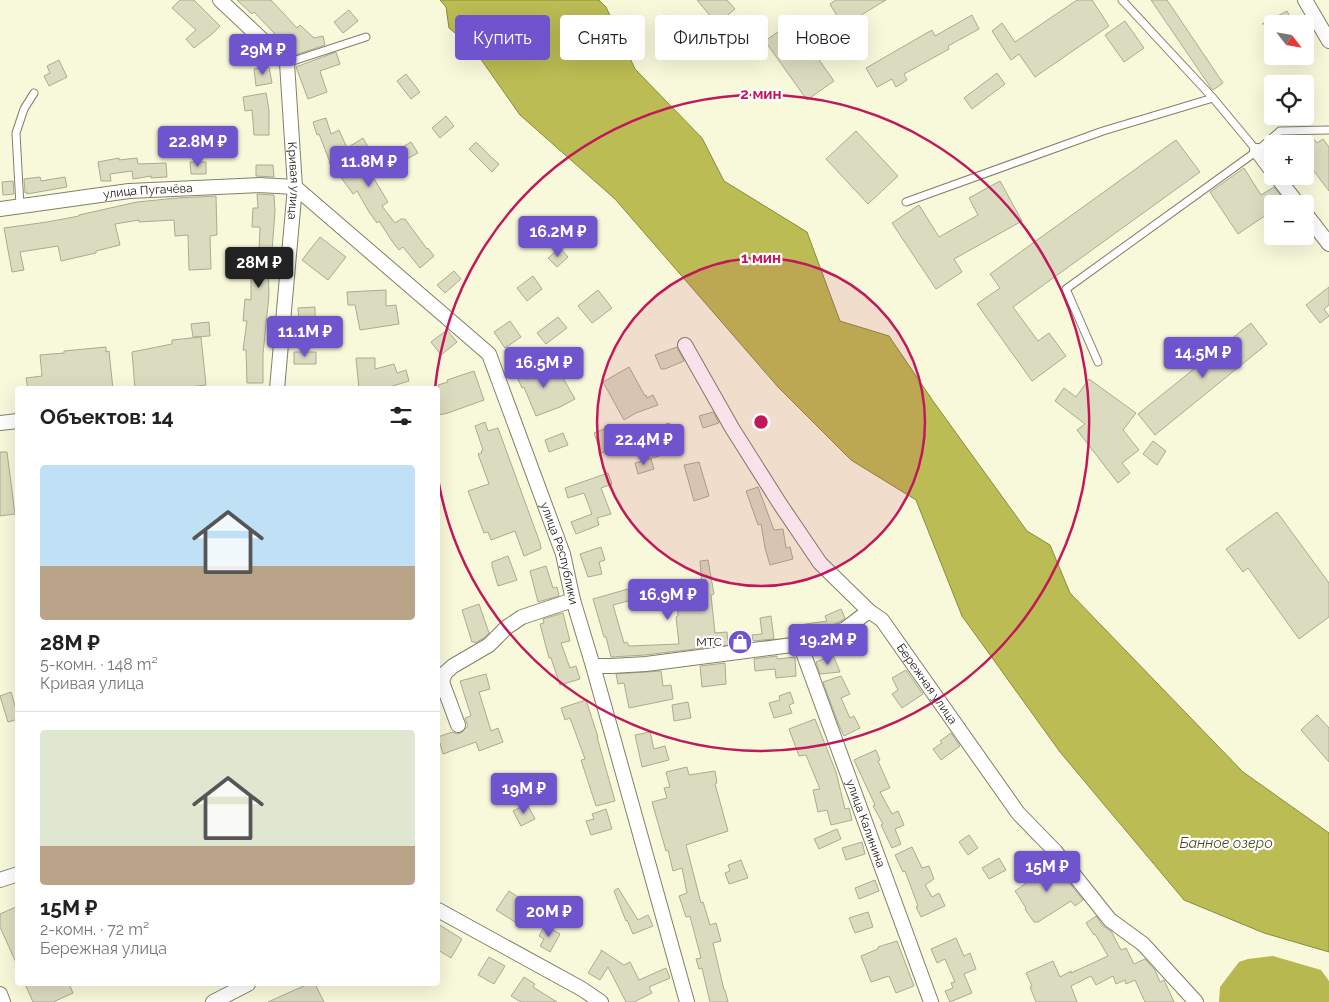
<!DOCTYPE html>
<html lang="ru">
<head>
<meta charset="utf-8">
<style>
	:root { --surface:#fff; --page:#f2f2f2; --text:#222; --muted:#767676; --line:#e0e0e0; --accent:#6f54cd }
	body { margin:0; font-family:Raleway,sans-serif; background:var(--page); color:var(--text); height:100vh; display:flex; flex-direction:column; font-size:19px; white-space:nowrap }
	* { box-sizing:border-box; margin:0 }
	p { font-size:16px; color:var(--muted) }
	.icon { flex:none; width:28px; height:28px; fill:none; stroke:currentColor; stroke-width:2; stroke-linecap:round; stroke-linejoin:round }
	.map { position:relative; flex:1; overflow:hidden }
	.panel { position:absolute; left:15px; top:386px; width:425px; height:600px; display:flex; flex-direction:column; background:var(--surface); border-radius:5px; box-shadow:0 5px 20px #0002 }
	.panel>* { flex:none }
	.hud { position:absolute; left:455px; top:15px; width:475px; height:45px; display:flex; gap:10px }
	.needle { width:32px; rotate:121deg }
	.tools { position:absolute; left:1264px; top:15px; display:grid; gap:10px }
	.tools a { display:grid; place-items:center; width:50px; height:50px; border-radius:5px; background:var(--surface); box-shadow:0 5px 20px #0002; font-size:25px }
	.price { position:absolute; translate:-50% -42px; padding:0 11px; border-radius:5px; background:var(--accent); color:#fff; font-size:16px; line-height:32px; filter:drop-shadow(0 1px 2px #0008) }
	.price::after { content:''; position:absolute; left:50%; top:30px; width:15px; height:11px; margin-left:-8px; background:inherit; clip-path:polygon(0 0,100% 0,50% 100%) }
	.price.active { background:#222; color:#fff }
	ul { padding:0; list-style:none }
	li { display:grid; align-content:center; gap:10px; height:265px; padding:0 25px }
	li+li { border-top:1px solid var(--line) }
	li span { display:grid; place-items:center; height:155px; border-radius:5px; color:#555 }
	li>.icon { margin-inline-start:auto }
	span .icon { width:90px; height:90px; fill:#fffc; stroke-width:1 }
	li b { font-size:21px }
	h2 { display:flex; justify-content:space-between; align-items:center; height:60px; padding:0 25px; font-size:21px }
	.pill { padding:0 18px; border-radius:5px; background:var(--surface); box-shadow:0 5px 20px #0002; font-size:18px; line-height:45px }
	.pill.active { background:var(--accent); color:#fff }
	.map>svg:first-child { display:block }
</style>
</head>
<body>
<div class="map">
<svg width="1329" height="1002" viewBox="0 0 1329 1002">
	<rect width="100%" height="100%" fill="#f8f9db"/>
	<!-- forest -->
	<path fill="#b7b84f" d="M1273 956 1321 970 1329 981V1002H1219L1220 987 1239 962 1248 959Z"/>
	<!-- water -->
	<path fill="#bbbc53" stroke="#8a8b3e" d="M440 0H599L606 7 635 69 702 138 724 181 807 232 840 321 889 336 933 401 1027 531 1050 545 1070 593 1243 772 1329 833V952L1264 933 1184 900 1060 752 962 616 916 500 851 460 778 387 615 199 520 115 473 48 449 28 446 7Z"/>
	<!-- building -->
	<path fill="#dbdcbf" stroke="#aaac8f" d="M180 0H194L220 26 212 34 194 48 186 39 196 30 172 8Z
		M237 0H271L297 28 300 25 314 38 323 36 325 45 295 55 254 12 252 14Z
		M697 0H727L735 9 717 24Z
		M836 0H886L843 26 830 4Z
		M1077 0H1092L1109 26 1035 77 1019 54 1011 60 992 31 1002 23 1015 42Z
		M1151 0H1167L1223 83 1213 90 1211 88Z
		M349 10 358 21 343 33 334 22Z
		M1287 11 1294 24H1262Z
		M972 15 979 29 948 46 949 49 904 74 907 80 896 87 892 79 877 87 866 68 932 30 935 36Z
		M1125 21 1144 48 1124 62 1105 35Z
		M792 22 834 81 807 100 765 41Z
		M336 52 340 64 320 71 327 92 308 99 296 67Z
		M59 60 67 77 49 86 44 76 50 73 47 66Z
		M269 67 272 83 256 86 254 69Z
		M997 73 1005 84 972 109 964 98Z
		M406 74 420 92 411 99 397 81Z
		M266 93 269 110V135H254L252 110 245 111 243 97Z
		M446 116 454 126 440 138 432 128Z
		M326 118 331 134 339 130 347 148 363 138 373 156 383 150 389 161 370 172 388 202 382 206 395 223 401 219H405L427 249 428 248 434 256 420 268 403 247 399 250 392 241 379 221 377 223 369 212 357 191 353 194 340 176 338 177 329 162H330L319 134 317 135 313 122Z
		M856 131 898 176 868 204 826 159Z
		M1312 137 1317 143 1323 139 1329 147V191L1310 166 1305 169V143Z
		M1176 140 1200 172 1013 307 1038 341 1049 333 1066 356 1032 381 977 304 1000 288 990 274Z
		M411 142 418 153 407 159 401 148Z
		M476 142 490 156 499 164 492 172 469 149Z
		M119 158V160L137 158 138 164 166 163 167 177 151 178V176L133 179 132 171 110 174 111 181H101L98 162Z
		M190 162H206V174H191Z
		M256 165H273L274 177 256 176Z
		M1244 168 1261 195 1274 187 1287 204H1272V211L1238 234 1210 192Z
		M40 177 41 181 65 177 67 187 27 194V192L25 193 24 179Z
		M13 181 14 194 3 195 2 182Z
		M1000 181 1022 221 954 259 962 272 936 289 892 223 919 205 939 237 978 215 969 198Z
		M257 194 274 195 275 211 271 264H268L269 295 263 354V383H247L246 350H243L247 321H243L245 299 251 300V252H259L260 227H252L253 208H258Z
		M216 196 217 235 210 236 211 269 189 270 188 235 175 236 174 220 139 222V220L115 224 120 245 96 251V253L61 261 58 246 20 252 24 270 12 272 4 228 47 222 79 216V215L137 202 177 198Z
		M320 237 346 257 328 280 302 260Z
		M560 248 568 257 557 267 548 258Z
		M454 271 461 279 445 293 437 285Z
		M533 276 542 289 527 301 517 288Z
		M1329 287V305L1324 309 1329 316 1320 323 1306 305Z
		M386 290V306L396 305 399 324 360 330 355 305H348L347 292Z
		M598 290 612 308 592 323 578 306Z
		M315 307V322H299L298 308Z
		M558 317 567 328 546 344 537 333Z
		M510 321 521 337 505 348 494 332Z
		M209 322 210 336 193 337 191 324Z
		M1251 323 1267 344 1155 435 1138 414Z
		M447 330 457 342 441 355 431 342Z
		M201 337 206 385 175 389 174 388 135 389 132 352 172 344V340Z
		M106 347V352L109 351 113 389H28L26 378 42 376 40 355 64 353V351Z
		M677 347 684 361 665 369H661L655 355Z
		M294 352H316V364H294Z
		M356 358H375V369L394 364 397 373 406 370 409 381 383 389H359Z
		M538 360 546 378 559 371 575 399 560 407 536 416 524 387 522 388 517 377 521 375 518 369Z
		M629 367 645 396 646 395 647 398 653 395 658 405 636 413 624 420 603 382Z
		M474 371 484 400 448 413 438 415V385L448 382 447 380Z
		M1089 379 1136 413 1123 430 1139 450 1122 463 1130 473 1118 483 1077 430 1085 424 1055 401 1064 388 1076 397Z
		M713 412 719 423 703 428 699 416Z
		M485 422 488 431 498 428 540 543 541 549 524 556 515 531 491 540 488 532 484 533 468 491 489 484 478 454 482 453 481 451 483 450 475 426Z
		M669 423 674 433 664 436 669 453 649 459 642 432Z
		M604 429 612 449 601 453 594 433Z
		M563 433 568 445 549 452 545 440Z
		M1153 441 1166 451 1157 465 1143 454Z
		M0 452H7L15 514 0 516Z
		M651 459 654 469 638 474 635 463Z
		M699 462 709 496 694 501 684 465Z
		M608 473 612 484 601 488 611 514 597 518 599 525 576 534 571 522 592 514 584 493 568 498 565 488Z
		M758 487 774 530 783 529 786 548 790 547 793 559 770 565 765 548 761 524 758 525 746 491Z
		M1277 512 1329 583V617L1299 639 1248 568 1243 572 1226 549Z
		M601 547 605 560 599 562 602 574 588 577 580 554Z
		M508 556 517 580 498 586 492 566V562Z
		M708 560 714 594 711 595 715 633 727 632 728 645 645 655 611 657 606 637H604L593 599 628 589 632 600 613 605 624 643 627 642 629 646 679 644 676 617 678 616 676 589 702 586 700 561Z
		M546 566 553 588 557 587 559 596 538 602 530 571Z
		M479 604 489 633 484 638 475 643V642H472L462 610Z
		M841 609 845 618 841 621 821 630 803 634 799 625 827 621 825 616Z
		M563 613 570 641 561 643 570 668 576 666 580 679 560 685 551 658H549L546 647 540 624 544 623 543 619Z
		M771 616 774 639 753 641 752 635 762 634 760 618Z
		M833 655 840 672 820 674 816 662Z
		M777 656V659L795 657 796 676 776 678 775 669 755 671 754 659Z
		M725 663 726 684 702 687 700 666Z
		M906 670 923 694 902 708 892 694 898 690 892 678Z
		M661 671 663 686 671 685 673 699 629 708 624 683 618 684 616 674Z
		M486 674 490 689 479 692 491 731 498 728 503 742 479 751 476 742 443 754 438 737 452 732 457 734 461 733 468 726 465 718 471 716 460 681Z
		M841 676 850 694 841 698 850 718 854 716 860 728 844 736 838 723 823 682Z
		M11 692 18 716V719L8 722 0 696Z
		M790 692 794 703 789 705 792 713 774 718 769 703 780 700 779 696Z
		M586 700 598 737H597L615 801 596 806 581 760 585 759 570 718 565 720 561 708Z
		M688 702 691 718 674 721 672 705Z
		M1317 715 1329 728V762L1301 730Z
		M815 719 836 772 845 809 849 808 852 820 831 825 827 810 818 812 813 790 820 789 806 755 799 756 789 729Z
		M650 732 654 749 665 746 669 760 642 767 635 735Z
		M951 733 960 746 941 760 933 749 942 743 940 741Z
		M876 750 880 760 878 761 890 788 880 792 892 814 898 811 904 825 895 829 901 844 892 848 881 825 883 824 873 806 875 805 854 760Z
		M687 767 689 775 715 771 717 783 715 784 728 831 686 845 701 903 703 902 710 925 716 923 721 941 713 943 724 990H725L728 1002H710L702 968 699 969 696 959 701 958 690 916 686 917 679 896 687 893 682 868 673 871 668 850 666 851 652 802 667 798 664 788 670 787 666 772Z
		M527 804 535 819 521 826 513 811Z
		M606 809 612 829 591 835 586 821 594 819 592 814Z
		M837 829 841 839 819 849 814 839Z
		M969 835 978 848 968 855 959 842Z
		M862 842 865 854 846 860 842 848Z
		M912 847 922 868 929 866 934 879 925 885 932 897 939 893 945 906 921 917 916 907 918 906 905 871 903 872 895 855Z
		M999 858 1006 870 989 879 982 868Z
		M741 860 748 878 729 884 725 873 730 871 728 865Z
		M1052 861 1083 900 1075 906 1071 901 1038 922H1034L1025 909 1026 908 1015 891 1035 877 1034 876Z
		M875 880 879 891 859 899 855 888Z
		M618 888 638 920 648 915 653 926 633 934 627 920 626 921 614 891Z
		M509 891 527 903 515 922 496 910Z
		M18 906V967L0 927V914Z
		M868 912 873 927 855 933 849 918Z
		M1096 916 1103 926 1111 931 1121 950 1126 948 1134 964 1145 959 1155 970 1160 982 1164 980 1174 1002H1145L1135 980 1126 984 1125 980 1116 984 1113 976 1096 985 1091 976 1071 986 1077 1002H1036L1030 987 1032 986 1026 973 1053 961 1060 977 1071 971V973L1108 956 1095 934 1094 935 1086 923Z
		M438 924 462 939 451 958 438 950Z
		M545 925 560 934 550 952 540 946 544 939 539 936Z
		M956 938 964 956 970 953 976 969 964 974 972 993 950 1002 945 991 953 988 951 983 955 982 945 959 937 963 931 949Z
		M897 941 914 986 896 993 889 976 871 982 861 956 878 949V947Z
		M601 950 624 965 630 962 639 980 666 968 670 978 649 987 652 993 634 1002H626L608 967 600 980 588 973 601 952Z
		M489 957 505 966 494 984 478 975Z
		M524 977 535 984 533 987 557 1002H521L511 996Z
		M25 984H69L73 993 53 1002H33Z
		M308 984H315L324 1002H268Z"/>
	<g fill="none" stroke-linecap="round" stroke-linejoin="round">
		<!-- service casing -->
		<g stroke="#808166" stroke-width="9">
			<path id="service" d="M1122 0 1213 98 1257 151
				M287 63 366 37
				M906 202 1103 131 1213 98
				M20 206 16 133 24 109 34 93
				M1098 362 1066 289 1257 151 1280 131 1329 130"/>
		</g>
		<!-- minor casing -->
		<g stroke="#808166" stroke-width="16">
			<g id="minor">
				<path id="s1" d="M220 0 287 63 295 187 277 389"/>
				<path d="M1305 0 1329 41"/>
				<path d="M1257 151 1272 171"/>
				<path d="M1276 176 1298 204"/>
				<path id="s2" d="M0 209 129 191 259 185 295 187 489 354 563 554 573 600 593 666 687 1002"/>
				<path d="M1305 213 1329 244"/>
				<path id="s3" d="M685 345 732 428 780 504 820 563 869 611 882 620 1018 813 1055 851 1110 920 1143 944 1196 1002"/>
				<path d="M0 423 18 421"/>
				<path id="s4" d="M800 644 931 1002"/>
				<path d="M593 666H611L646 664 800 644 824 638 845 629 869 611"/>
				<path d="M458 725 442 682 445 673 453 666 489 645 507 627 522 617 573 600"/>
				<path d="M0 880 18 874"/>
				<path d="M438 910 582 989 601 1002"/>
				<path d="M0 994 3 1002"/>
				<path d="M213 1002 248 984"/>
			</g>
		</g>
		<!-- service -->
		<use href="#service" stroke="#fff" stroke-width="7"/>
		<!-- minor -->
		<use href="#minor" stroke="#fff" stroke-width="14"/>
	</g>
	<!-- distance rings -->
	<circle cx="761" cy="422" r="164" fill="#c2185b" fill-opacity=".12"/>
	<g fill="none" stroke="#c2185b" stroke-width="2.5">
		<circle cx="761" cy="422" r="164"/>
		<path d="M435 388A328 328 0 1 1 438 479"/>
	</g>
	<!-- icons -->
	<defs>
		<g id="shop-disc" transform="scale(1.25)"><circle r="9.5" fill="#6f54cd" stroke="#fff"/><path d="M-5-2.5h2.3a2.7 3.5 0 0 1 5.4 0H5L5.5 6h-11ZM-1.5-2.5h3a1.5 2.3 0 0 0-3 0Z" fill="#fff"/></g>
	</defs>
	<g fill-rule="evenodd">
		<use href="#shop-disc" x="740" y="642"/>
	</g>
	<g text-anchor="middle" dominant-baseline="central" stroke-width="4.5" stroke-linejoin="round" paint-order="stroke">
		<!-- street labels -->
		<g font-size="12" fill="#17180d" stroke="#fff">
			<text stroke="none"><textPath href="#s1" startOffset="210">Кривая улица</textPath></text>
			<text stroke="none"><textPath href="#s2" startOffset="149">улица Пугачёва</textPath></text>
			<text stroke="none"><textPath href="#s2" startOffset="764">улица Республики</textPath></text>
			<text stroke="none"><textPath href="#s3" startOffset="419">Бережная улица</textPath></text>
			<text stroke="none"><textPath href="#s4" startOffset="191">улица Калинина</textPath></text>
		</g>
		<!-- poi labels -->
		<g font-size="12" fill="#17180d" stroke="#fff" text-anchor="end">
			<text x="722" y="642">МТС</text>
		</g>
		<!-- water labels -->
		<g font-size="14" font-style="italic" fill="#4c4c21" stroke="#fff">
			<text x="1226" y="843">Банное озеро</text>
		</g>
	</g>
	<circle cx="761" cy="422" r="8" fill="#c2185b" stroke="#fff" stroke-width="2.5"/>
	<g font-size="15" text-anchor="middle" font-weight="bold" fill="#c2185b" stroke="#fff" stroke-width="4.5" stroke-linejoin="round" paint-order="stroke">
		<text x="761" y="99">2 мин</text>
		<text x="761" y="263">1 мин</text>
	</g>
</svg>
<div class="tools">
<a><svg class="needle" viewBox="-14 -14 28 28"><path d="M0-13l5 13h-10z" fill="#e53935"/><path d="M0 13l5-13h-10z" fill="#767676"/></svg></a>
<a><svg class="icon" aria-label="locate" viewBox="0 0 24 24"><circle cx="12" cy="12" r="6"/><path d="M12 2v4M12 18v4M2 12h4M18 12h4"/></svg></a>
<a>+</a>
<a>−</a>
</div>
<b class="price" style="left:263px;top:76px">29M ₽</b>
<b class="price" style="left:198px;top:168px">22.8M ₽</b>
<b class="price" style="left:369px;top:188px">11.8M ₽</b>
<b class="price" style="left:558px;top:258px">16.2M ₽</b>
<b class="price active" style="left:259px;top:289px">28M ₽</b>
<b class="price" style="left:305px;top:358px">11.1M ₽</b>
<b class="price" style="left:1203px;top:379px">14.5M ₽</b>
<b class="price" style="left:544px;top:389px">16.5M ₽</b>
<b class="price" style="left:644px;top:466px">22.4M ₽</b>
<b class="price" style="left:668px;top:621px">16.9M ₽</b>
<b class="price" style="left:828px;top:666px">19.2M ₽</b>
<b class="price" style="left:524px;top:815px">19M ₽</b>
<b class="price" style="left:1047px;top:893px">15M ₽</b>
<b class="price" style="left:549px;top:938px">20M ₽</b>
<div class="hud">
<a class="pill active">Купить</a>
<a class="pill">Снять</a>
<a class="pill">Фильтры</a>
<a class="pill">Новое</a>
</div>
<section class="panel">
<h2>Объектов: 14<svg class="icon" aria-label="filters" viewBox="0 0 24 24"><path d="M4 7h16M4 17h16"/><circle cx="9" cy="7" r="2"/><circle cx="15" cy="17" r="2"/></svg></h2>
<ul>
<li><span style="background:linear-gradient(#bfe0f5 65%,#b9a48a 0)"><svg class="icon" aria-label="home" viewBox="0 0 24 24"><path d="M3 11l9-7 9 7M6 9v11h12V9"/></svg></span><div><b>28M ₽</b><p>5-комн. · 148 m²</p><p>Кривая улица</p></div></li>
<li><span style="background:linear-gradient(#dfe7d0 75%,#b9a48a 0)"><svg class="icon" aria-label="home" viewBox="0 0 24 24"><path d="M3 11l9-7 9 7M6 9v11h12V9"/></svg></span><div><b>15M ₽</b><p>2-комн. · 72 m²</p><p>Бережная улица</p></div></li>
</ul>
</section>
</div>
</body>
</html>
